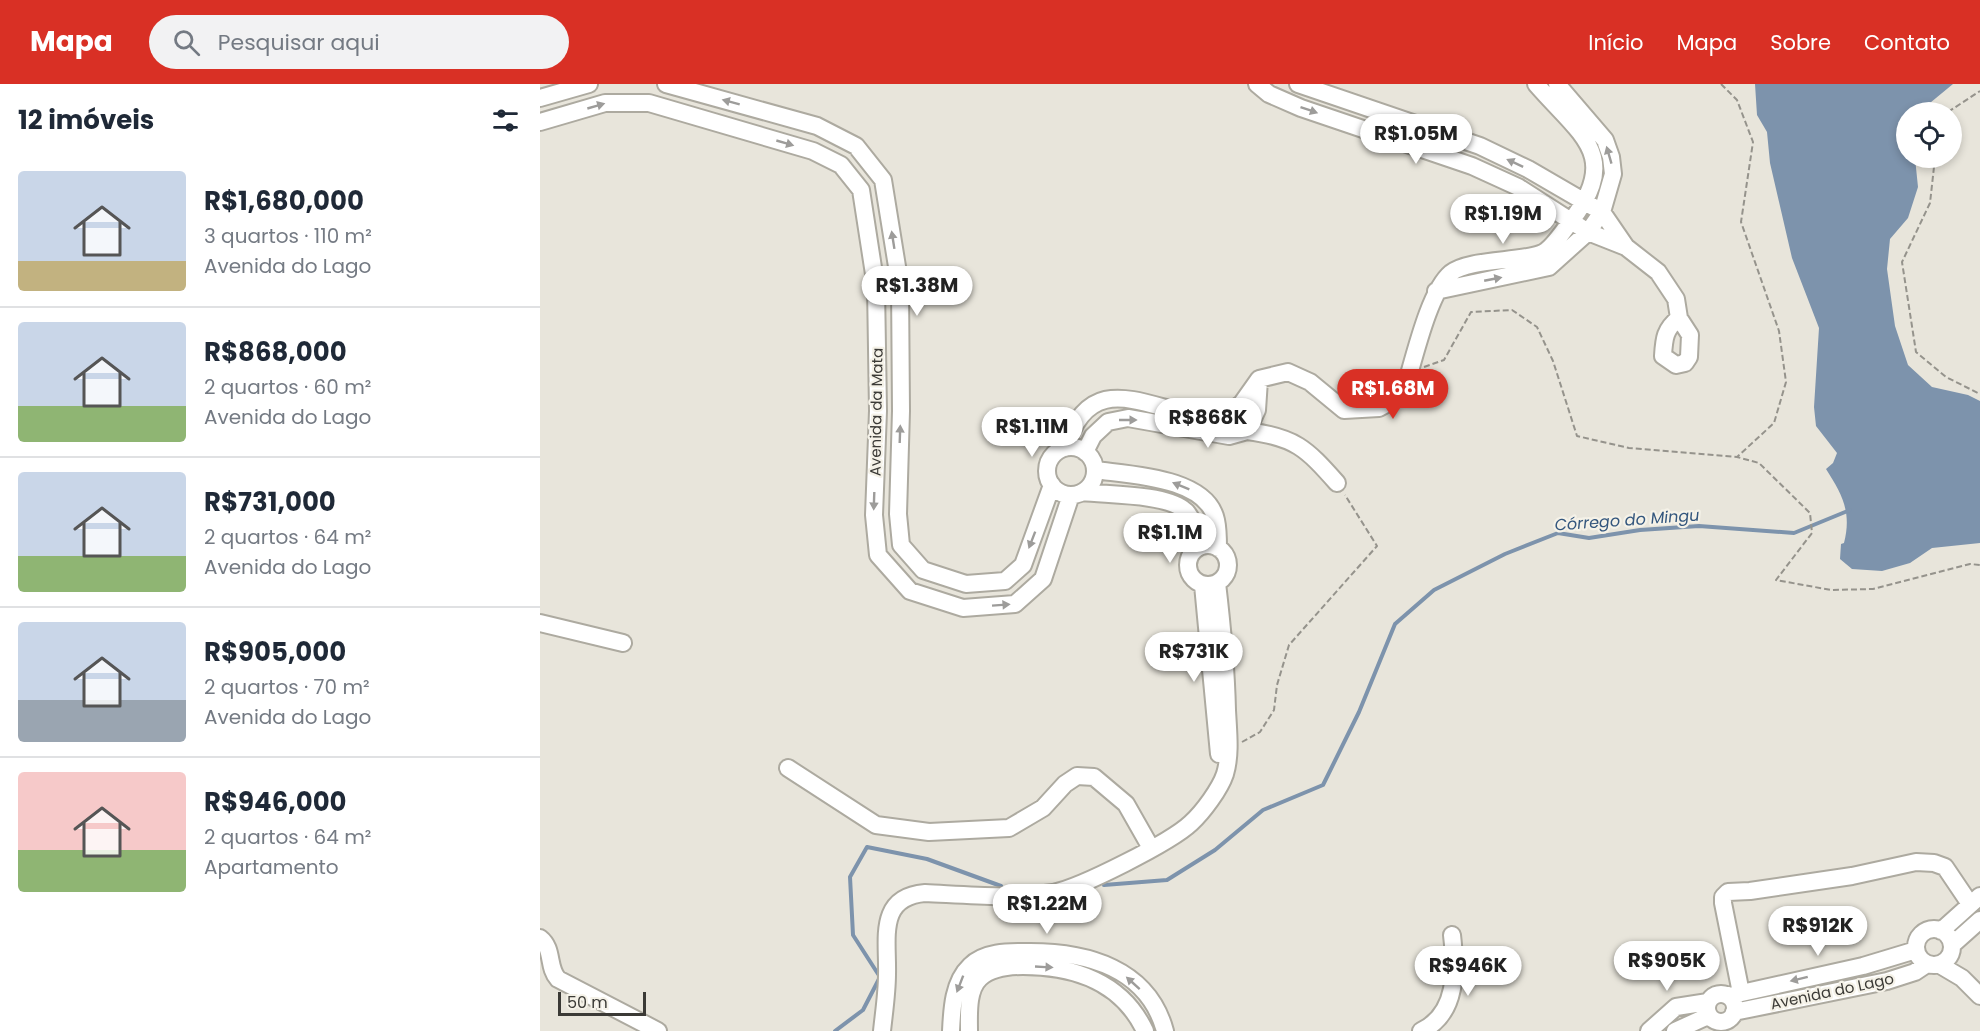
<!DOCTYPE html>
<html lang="pt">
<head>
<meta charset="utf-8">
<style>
	:root { --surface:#fff; --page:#f2f2f3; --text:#1f2937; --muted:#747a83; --line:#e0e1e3; --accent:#d93025 }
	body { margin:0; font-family:Poppins,sans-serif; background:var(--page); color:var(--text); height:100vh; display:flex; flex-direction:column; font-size:22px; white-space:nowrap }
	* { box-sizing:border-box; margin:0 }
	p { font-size:20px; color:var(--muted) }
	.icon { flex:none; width:33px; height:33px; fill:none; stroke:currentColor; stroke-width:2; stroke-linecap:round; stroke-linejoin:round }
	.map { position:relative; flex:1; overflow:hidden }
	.sheet { display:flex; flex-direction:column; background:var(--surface); width:540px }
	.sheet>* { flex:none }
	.tools { position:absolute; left:1356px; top:18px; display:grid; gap:12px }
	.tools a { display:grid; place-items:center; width:66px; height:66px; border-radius:50%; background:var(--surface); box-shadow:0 3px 9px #0003; font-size:30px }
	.scale { position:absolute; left:18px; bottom:15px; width:88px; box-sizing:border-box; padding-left:6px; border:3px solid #3b3a36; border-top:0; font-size:16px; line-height:21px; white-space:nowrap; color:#3b3a36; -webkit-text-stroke:4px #f5f2e8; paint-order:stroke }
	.price { position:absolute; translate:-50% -51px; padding:0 14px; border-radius:21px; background:#fff; color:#222; font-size:20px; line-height:39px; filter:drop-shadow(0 2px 3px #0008) }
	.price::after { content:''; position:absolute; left:50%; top:36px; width:18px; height:14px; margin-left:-9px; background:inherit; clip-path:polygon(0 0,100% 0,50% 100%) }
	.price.on { background:var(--accent); color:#fff }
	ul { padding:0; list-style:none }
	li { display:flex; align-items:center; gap:18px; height:150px; padding:0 18px }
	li+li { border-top:2px solid var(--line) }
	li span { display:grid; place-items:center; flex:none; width:168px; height:120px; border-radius:6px; color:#555 }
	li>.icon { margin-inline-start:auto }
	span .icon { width:72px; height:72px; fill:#fffc; stroke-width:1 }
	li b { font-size:26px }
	h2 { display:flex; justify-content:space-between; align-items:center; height:72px; padding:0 18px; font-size:26px }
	header { display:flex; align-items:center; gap:36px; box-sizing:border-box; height:84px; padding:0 30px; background:var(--accent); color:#fff }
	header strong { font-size:28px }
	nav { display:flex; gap:33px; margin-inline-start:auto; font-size:21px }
	.search { width:420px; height:54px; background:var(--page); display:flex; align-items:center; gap:15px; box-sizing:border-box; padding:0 21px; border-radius:33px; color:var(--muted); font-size:22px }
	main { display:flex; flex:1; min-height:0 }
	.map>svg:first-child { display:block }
</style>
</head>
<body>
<header>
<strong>Mapa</strong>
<div class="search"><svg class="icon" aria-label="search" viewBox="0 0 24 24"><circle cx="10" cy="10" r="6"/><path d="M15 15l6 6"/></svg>Pesquisar aqui</div>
<nav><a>Início</a><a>Mapa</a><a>Sobre</a><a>Contato</a></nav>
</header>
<main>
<section class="sheet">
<h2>12 imóveis<svg class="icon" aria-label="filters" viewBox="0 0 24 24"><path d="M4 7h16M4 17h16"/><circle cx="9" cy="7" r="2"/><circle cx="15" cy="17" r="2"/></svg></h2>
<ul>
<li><span style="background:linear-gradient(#c9d6e8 75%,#c2b280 0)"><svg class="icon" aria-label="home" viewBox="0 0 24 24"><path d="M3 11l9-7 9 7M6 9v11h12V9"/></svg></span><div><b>R$1,680,000</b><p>3 quartos · 110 m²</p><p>Avenida do Lago</p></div></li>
<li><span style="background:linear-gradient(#c9d6e8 70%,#8fb573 0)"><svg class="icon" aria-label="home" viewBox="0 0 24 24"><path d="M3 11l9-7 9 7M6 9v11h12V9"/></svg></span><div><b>R$868,000</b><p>2 quartos · 60 m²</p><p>Avenida do Lago</p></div></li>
<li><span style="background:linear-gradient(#c9d6e8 70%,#8fb573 0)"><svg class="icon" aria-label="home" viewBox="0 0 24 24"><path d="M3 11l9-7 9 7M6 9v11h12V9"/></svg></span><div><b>R$731,000</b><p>2 quartos · 64 m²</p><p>Avenida do Lago</p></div></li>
<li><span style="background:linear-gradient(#c9d6e8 65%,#9aa5b1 0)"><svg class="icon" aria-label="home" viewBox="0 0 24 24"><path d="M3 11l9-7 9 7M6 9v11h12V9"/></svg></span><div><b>R$905,000</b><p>2 quartos · 70 m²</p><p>Avenida do Lago</p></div></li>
<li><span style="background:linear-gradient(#f6c9c9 65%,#8fb573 0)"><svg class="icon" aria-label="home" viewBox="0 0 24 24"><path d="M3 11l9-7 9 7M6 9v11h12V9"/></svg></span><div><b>R$946,000</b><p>2 quartos · 64 m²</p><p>Apartamento</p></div></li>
</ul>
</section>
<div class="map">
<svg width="1440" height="947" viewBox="0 0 1440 947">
	<rect width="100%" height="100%" fill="#e8e5db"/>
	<!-- water -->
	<path fill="#7d93ac" d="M1215 0H1413L1379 28H1366V74H1375L1378 103 1368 134 1350 155 1347 185 1355 242 1368 281 1392 303 1428 311 1440 317V459L1392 464 1370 479 1342 487 1312 485 1300 475 1301 460 1304 459C1312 428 1302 410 1286 385L1293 379 1297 369 1276 342 1274 323 1279 244 1252 174 1230 79 1227 48 1217 31Z"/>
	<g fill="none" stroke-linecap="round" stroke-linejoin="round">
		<!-- stream -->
		<path stroke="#7d93ac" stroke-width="4" d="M564 801 627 796 675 766 723 726 783 701 819 628 855 540 894 506 965 470 1018 449 1049 454 1100 446 1159 442 1254 449 1310 426
			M295 947 323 926 340 893 313 851 310 793 327 763 387 775 461 802"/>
		<!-- minor casing -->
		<g stroke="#adaaa0" stroke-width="20">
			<path id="minor" d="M126 0 277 42 316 62 343 96 360 201 361 327 358 430 361 461 383 486 426 500 465 497 483 481 512 401
				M717 0 729 10 761 24 932 82 978 103 1048 148 1086 163 1118 188 1136 215 1139 234 1150 251 1149 273 1145 279 1136 281 1123 272C1124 254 1125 245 1139 234
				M758 0 940 62 988 85 1062 128 1086 163
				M0 14 49 0
				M0 38 65 19H109L273 67 301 81 321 106 336 203 338 327 334 431 338 471 370 507 423 524 475 520 503 495 531 411
				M896 207 1009 183 1048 148 1062 128 1073 90 1071 73 1065 56 1017 0
				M707 347C755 353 766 364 797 399
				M507 387a24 24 0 1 1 48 0a24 24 0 1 1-48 0Z
				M525 364C550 285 601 322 659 332 667 334 677 333 686 332L702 319 719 295 748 288 770 298 804 326 839 324 863 311C873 280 888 208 911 189 929 175 977 178 1000 170 1011 167 1024 146 1031 137 1082 71 1040 51 996 0
				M545 368 553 352 568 338 588 334 689 352 707 347 717 326 719 296
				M555 386C590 391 667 393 676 436 678 445 678 455 678 464
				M543 408C568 411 623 410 643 425 654 432 656 451 658 463
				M648 481a20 20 0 1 1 40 0a20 20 0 1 1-40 0Z
				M663 501 679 670
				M0 539 83 559
				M248 684 336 741 389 748 469 744 503 724 525 700 537 692 554 693 586 720 611 764
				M1376 863a18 18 0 1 1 36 0a18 18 0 1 1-36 0Z
				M1401 847 1440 812
				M0 854C14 865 7 883 18 895L118 947
				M1412 861 1440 836
				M1400 881 1422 894 1440 912
				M1201 909 1183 819V813L1188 808 1210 807 1312 792 1376 778 1394 779 1405 783 1430 820
				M1167 924a14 14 0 1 1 28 0a14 14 0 1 1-28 0Z
				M1188 912 1323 882 1376 866
				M1194 928 1347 897 1375 888 1387 880
				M342 947C344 928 347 909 347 890 348 855 337 813 385 809 428 811 471 815 513 809 540 804 631 758 651 739 663 728 680 705 685 690 691 670 688 647 687 626 686 583 682 541 677 499
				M411 947C412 926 413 898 430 882 445 867 470 868 490 868 547 868 608 884 625 947
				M429 947C429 931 427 906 440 894 451 884 469 882 483 882 534 882 582 898 605 947
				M881 947C918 930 916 885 912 851
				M1109 947 1136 923 1168 918
				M1135 947 1168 932"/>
		</g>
		<!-- path -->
		<path stroke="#95938c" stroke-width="2" stroke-dasharray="6 3" stroke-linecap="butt" d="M1181 0 1197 16 1213 58 1201 138 1239 247 1246 298 1234 339 1197 373
			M1408 28 1440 7
			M1395 74 1390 119 1362 178 1376 268 1406 293 1440 310
			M884 283 904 276 931 228 972 226 997 243 1013 277 1037 352 1089 364 1197 373 1219 379 1270 429 1272 449 1236 496 1291 506 1333 505 1430 480 1440 481
			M702 658 720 648 734 626 737 601 749 561 837 462 805 411"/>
		<!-- minor -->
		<use href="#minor" stroke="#fff" stroke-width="16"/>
	</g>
	<!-- one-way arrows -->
	<defs><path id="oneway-solid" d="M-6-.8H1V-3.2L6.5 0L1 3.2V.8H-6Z" transform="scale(1.5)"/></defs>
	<g fill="#9d9c9a">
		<use href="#oneway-solid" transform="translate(191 18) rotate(-165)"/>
		<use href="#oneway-solid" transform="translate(56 22) rotate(-16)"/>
		<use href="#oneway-solid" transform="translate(769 26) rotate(19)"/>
		<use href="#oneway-solid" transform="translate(245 59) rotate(16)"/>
		<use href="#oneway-solid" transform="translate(1069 71) rotate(-106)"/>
		<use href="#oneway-solid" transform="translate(975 79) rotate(-155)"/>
		<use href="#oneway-solid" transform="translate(353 156) rotate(-99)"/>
		<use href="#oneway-solid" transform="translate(953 195) rotate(-11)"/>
		<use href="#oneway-solid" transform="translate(588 336)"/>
		<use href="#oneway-solid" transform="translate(360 350) rotate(-88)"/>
		<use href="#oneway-solid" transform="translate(641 402) rotate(-158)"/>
		<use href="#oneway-solid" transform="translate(334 417) rotate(92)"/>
		<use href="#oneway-solid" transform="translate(492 456) rotate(111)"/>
		<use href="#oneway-solid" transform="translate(461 521) rotate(-4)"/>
		<use href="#oneway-solid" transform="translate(504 883) rotate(3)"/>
		<use href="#oneway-solid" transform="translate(1259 895) rotate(166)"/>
		<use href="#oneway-solid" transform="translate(593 899) rotate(-138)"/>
		<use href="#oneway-solid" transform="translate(420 900) rotate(111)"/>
	</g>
	<g text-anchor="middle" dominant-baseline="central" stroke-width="4.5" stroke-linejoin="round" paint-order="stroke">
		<!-- street labels -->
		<g font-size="15" fill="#3b3a36" stroke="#f5f2e8">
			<text transform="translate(336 328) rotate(-89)">Avenida da Mata</text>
			<text transform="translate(1292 907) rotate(-12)">Avenida do Lago</text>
		</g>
		<!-- water labels -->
		<g font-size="16" font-style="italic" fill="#33567d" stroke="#f5f2e8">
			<text transform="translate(1087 436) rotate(-4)">Córrego do Mingu</text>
		</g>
	</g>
</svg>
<div class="tools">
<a><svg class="icon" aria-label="locate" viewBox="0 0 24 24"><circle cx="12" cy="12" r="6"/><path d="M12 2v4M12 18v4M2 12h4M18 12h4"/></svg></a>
</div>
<div class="scale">50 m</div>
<b class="price" style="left:876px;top:81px">R$1.05M</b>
<b class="price" style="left:963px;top:161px">R$1.19M</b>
<b class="price" style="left:377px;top:233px">R$1.38M</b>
<b class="price on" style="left:853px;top:336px">R$1.68M</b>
<b class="price" style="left:668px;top:365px">R$868K</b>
<b class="price" style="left:492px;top:374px">R$1.11M</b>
<b class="price" style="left:630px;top:480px">R$1.1M</b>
<b class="price" style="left:654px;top:599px">R$731K</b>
<b class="price" style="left:507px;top:851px">R$1.22M</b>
<b class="price" style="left:1278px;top:873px">R$912K</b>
<b class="price" style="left:1127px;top:908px">R$905K</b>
<b class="price" style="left:928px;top:913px">R$946K</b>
</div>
</main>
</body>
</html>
